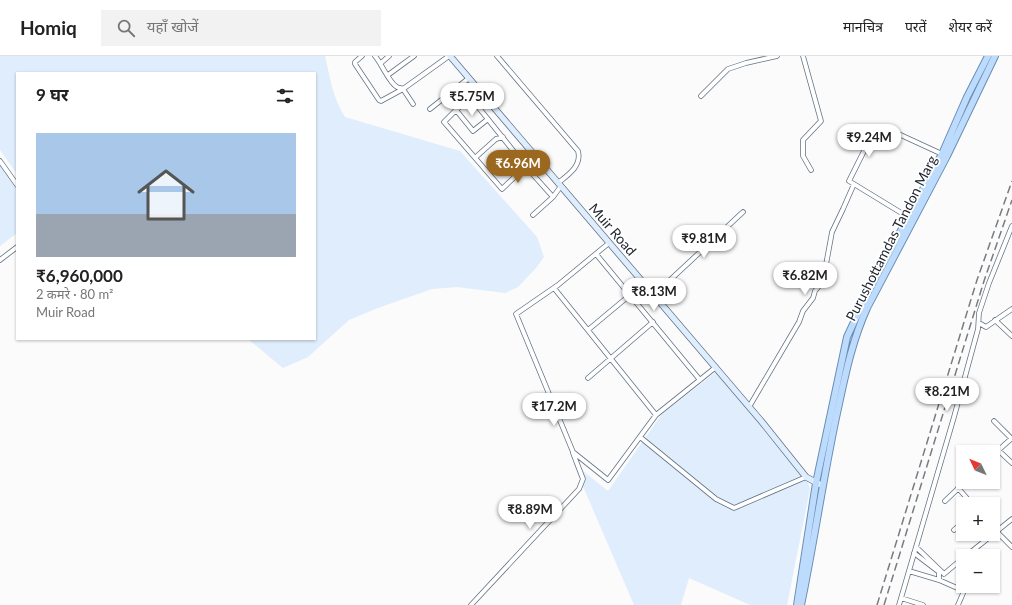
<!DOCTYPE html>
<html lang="hi">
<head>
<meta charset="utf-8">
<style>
	:root { --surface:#fff; --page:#f2f2f2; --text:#222; --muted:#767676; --line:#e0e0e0; --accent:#9c681f }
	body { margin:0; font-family:Lato,"Noto Sans Devanagari",sans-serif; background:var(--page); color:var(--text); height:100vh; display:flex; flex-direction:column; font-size:15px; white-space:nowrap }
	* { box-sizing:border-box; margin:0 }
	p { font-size:13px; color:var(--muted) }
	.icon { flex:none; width:22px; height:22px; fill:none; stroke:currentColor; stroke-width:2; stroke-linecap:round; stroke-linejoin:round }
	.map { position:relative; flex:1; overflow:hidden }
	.drawer { position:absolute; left:16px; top:16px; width:300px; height:268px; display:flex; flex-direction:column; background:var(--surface); border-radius:0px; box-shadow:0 1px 3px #0004 }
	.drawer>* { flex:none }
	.needle { width:26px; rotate:313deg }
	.controls { position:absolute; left:956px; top:389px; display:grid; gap:8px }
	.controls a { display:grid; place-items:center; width:44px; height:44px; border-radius:0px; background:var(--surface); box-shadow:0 1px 3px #0004; font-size:20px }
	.price { position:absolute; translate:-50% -34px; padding:0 9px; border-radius:14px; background:#fff; color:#222; font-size:13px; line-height:26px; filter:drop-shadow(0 1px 2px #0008) }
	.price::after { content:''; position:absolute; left:50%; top:24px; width:12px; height:9px; margin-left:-6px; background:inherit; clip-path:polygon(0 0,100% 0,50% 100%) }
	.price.on { background:var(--accent); color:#fff }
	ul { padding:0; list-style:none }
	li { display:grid; align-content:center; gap:8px; height:212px; padding:0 20px }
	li+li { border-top:1px solid var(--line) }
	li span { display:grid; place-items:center; height:124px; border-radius:0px; color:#555 }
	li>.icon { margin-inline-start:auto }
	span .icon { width:72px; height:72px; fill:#fffc; stroke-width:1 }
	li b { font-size:17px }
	h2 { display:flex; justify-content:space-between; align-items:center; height:48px; padding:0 20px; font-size:17px }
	header { display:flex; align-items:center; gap:24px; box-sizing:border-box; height:56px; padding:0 20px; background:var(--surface); border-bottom:1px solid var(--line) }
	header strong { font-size:19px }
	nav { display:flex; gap:22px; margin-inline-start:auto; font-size:14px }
	.search { width:280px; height:36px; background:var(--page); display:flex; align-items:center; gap:10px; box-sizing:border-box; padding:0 14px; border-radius:0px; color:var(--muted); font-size:15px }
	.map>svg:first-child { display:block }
</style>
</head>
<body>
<header>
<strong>Homiq</strong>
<div class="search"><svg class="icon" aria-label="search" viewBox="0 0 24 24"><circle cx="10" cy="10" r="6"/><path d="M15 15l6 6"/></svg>यहाँ खोजें</div>
<nav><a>मानचित्र</a><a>परतें</a><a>शेयर करें</a></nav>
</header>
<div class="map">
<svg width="1012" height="549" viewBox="0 0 1012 549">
	<rect width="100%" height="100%" fill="#fbfbfb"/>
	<!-- green -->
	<path fill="#e0edfc" d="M0 0H325C330 21 333 43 345 61L460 95 537 181 544 201 536 212 518 231 505 237 457 231 432 233 378 252 349 264 308 301 283 312 248 283H315V17H17V118L0 94Z
		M0 109 17 132V177L0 190Z
		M716 316 806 421 810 433 787 549H750L689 522 681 549H634L573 407 608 435 662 358Z"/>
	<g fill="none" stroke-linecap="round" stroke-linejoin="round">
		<!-- street casing -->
		<g stroke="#637283" stroke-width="5.5">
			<path id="street" d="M362 0 355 6V8L379 44 381 45 403 33 413 48
				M375 0C382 8 389 27 397 31 399 32 401 32 403 33L449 0
				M497 0 578 95C582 110 568 119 558 127
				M803 0 821 65 803 84V100L811 114
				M381 7 389 0
				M388 19 414 0
				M479 35 456 54 444 66 502 133 523 113 527 112
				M701 40 728 13 746 7 777 0
				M471 42 527 112 553 141
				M430 53 469 22
				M456 54 473 75 488 63
				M476 101 496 83 503 81
				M0 105 17 129
				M533 159 553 141 561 130
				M908 161 849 125 869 85 874 84 884 88 892 75 942 98
				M609 187 558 229 516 258 573 396 608 424 656 359 716 311
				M596 198 700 324
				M0 204 17 191
				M554 232 656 359
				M654 239 743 156
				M995 264 1012 280
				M979 267 986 271 1012 253
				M588 274 630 239
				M588 322 653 266
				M749 351 799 266 803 255 813 242 815 235 823 225 832 176 843 153 854 128
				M994 365 1011 382
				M640 381 716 443 734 452 806 421
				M998 394 1012 407
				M993 399 1012 382
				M958 432 972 448
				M945 445 965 426
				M993 472 1012 491
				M954 474 963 466
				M916 491 944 518 963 502
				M914 497 939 516V524
				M966 500 1012 463
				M909 515 939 524 964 535 958 549
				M901 542 923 549
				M471 549 579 433 583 423 573 397
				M899 549 954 361 978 273 979 257 989 227 1012 170"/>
		</g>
		<!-- secondary casing -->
		<g stroke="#637283" stroke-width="7">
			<path id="secondary" d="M450 0 762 366 806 421 819 428"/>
		</g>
		<!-- primary casing -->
		<g stroke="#6a8eb4" stroke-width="8">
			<path id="primary" d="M797 549 816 427 847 281 868 236 942 98 967 41 988 0
				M801 549C815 482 824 415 839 348 846 315 853 283 867 252L947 100 995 0"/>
		</g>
		<!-- street -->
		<use href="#street" stroke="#fff" stroke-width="4"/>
		<!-- secondary -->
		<use href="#secondary" stroke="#deeefe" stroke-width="5.5"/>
		<!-- primary -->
		<use href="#primary" stroke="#bddcfd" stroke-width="6"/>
		<!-- rail -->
		<path stroke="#787b80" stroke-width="1.5" stroke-dasharray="8 4" stroke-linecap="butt" d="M877 549 977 224 1012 125
			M884 549 984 225 1012 144"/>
	</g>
	<g text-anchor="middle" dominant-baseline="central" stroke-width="3.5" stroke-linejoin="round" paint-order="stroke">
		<!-- street labels -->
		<g font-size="14" fill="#22282f" stroke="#fff">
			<text transform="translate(613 173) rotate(49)">Muir Road</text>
			<text transform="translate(891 182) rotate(-63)">Purushottamdas Tandon Marg</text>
		</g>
	</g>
</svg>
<div class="controls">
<a><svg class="needle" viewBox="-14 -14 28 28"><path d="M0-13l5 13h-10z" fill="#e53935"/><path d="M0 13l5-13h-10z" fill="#767676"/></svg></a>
<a>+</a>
<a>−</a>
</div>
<b class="price" style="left:472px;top:61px">₹5.75M</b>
<b class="price" style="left:869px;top:102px">₹9.24M</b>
<b class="price on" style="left:518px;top:128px">₹6.96M</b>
<b class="price" style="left:704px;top:203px">₹9.81M</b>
<b class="price" style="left:805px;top:240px">₹6.82M</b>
<b class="price" style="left:654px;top:256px">₹8.13M</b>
<b class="price" style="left:947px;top:356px">₹8.21M</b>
<b class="price" style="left:554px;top:371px">₹17.2M</b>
<b class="price" style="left:530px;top:474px">₹8.89M</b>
<section class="drawer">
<h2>9 घर<svg class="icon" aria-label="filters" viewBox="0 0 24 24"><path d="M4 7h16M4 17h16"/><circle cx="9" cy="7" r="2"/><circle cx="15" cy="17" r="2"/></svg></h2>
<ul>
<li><span style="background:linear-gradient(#a9c7e8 65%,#9aa5b1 0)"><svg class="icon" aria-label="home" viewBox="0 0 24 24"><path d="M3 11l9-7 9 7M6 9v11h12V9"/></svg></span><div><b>₹6,960,000</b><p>2 कमरे · 80 m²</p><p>Muir Road</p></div></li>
</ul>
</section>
</div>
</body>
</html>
